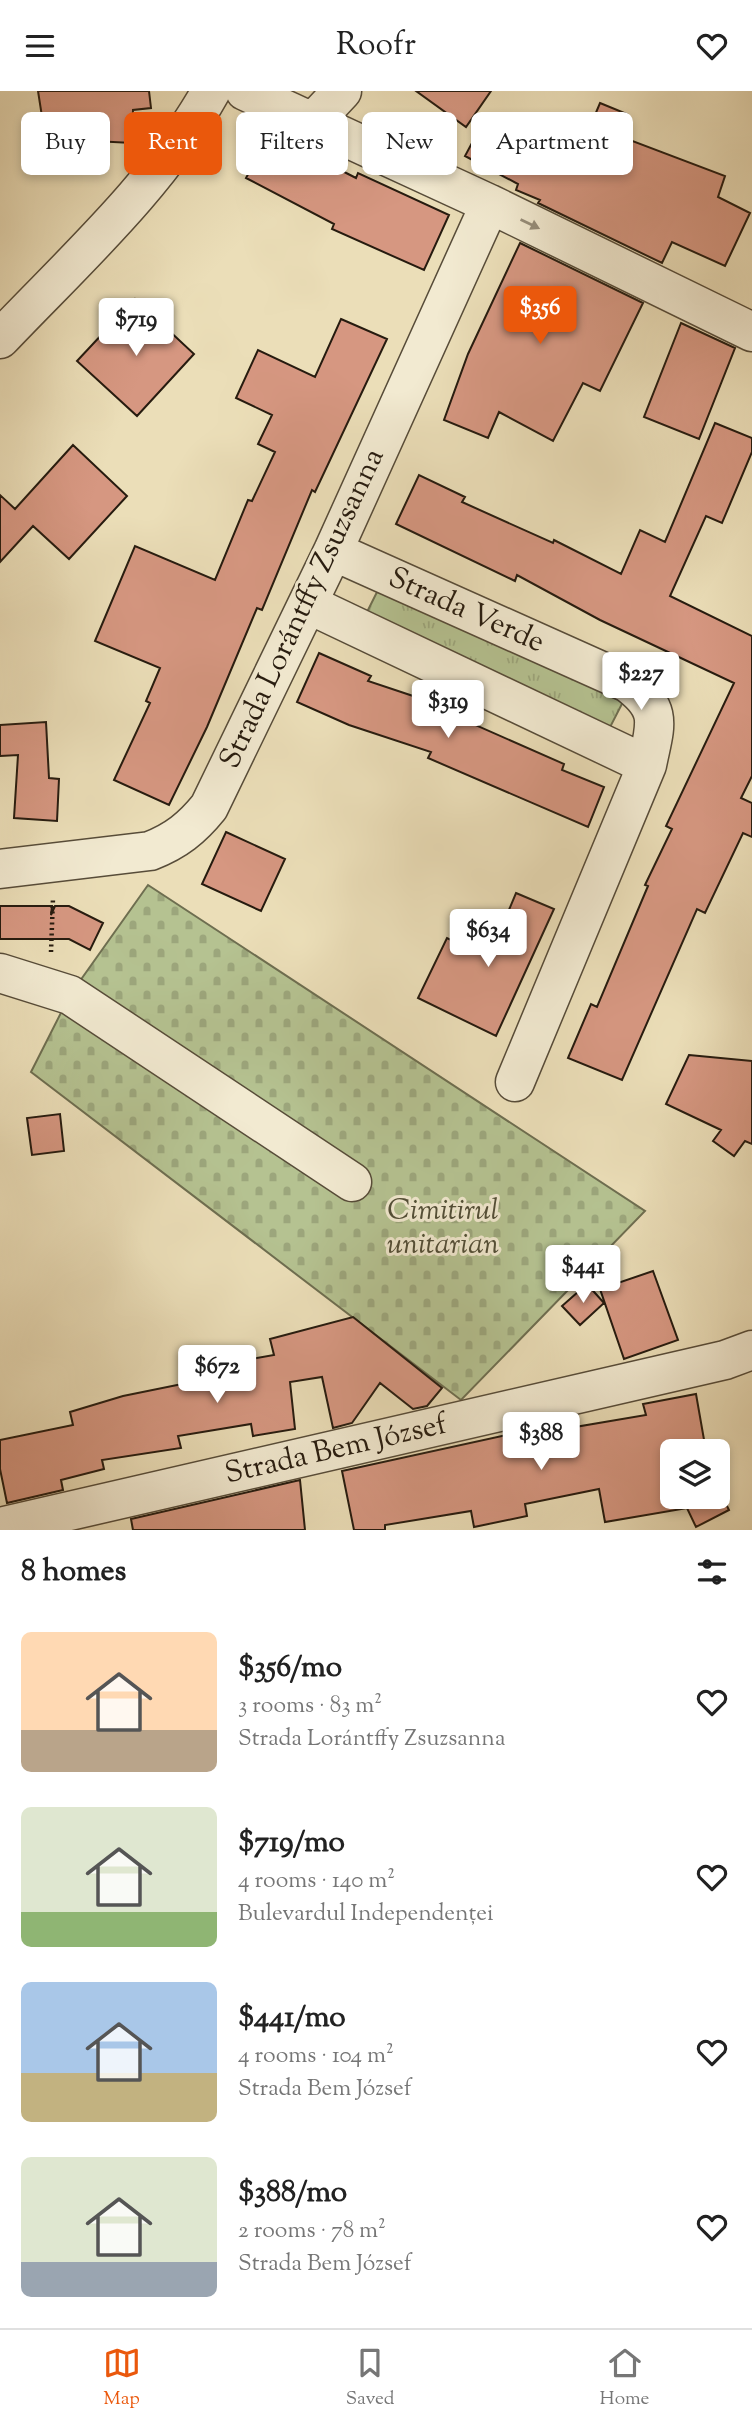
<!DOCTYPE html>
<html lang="en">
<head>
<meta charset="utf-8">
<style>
	:root { --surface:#fff; --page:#f2f2f2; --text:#222; --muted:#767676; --line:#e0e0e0; --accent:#ea580c }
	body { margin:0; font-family:"Sorts Mill Goudy",serif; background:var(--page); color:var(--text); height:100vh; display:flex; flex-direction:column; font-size:26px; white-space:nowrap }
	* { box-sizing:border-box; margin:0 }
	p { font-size:23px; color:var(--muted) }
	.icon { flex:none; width:38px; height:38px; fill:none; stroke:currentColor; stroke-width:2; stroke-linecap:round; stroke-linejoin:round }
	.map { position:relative; height:1439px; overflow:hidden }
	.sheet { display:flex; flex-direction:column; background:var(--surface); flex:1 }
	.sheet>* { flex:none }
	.guide { position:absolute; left:21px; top:21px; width:710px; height:63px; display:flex; gap:14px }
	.fabs { position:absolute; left:660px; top:1348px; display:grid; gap:14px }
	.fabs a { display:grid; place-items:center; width:70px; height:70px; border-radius:10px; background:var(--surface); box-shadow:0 4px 10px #0003; font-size:35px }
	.price { position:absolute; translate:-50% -60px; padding:0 16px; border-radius:7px; background:#fff; color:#222; font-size:23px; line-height:46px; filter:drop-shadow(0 2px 4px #0008) }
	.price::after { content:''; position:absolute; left:50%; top:42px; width:21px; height:16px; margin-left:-10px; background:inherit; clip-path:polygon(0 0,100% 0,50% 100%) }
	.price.on { background:var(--accent); color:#fff }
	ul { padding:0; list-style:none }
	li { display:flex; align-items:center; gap:21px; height:175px; padding:0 21px }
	li span { display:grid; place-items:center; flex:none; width:196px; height:140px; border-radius:10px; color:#555 }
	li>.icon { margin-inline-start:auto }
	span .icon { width:84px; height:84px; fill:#fffc; stroke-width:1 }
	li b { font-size:30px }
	h2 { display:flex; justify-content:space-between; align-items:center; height:84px; padding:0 21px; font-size:30px }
	.tag { padding:0 24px; border-radius:10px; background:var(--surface); box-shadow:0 4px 10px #0003; font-size:24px; line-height:63px }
	.tag.on { background:var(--accent); color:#fff }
	header { display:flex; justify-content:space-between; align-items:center; height:91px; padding:0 21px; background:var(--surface); font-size:32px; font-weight:600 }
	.tab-bar { display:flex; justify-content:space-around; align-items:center; height:98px; border-top:2px solid var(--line); background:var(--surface); font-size:19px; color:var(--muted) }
	.tab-bar a { display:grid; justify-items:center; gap:4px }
	.tab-bar .on { color:var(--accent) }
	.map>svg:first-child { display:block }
</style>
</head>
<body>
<header><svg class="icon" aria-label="menu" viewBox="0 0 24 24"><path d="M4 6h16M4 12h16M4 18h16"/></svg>Roofr<svg class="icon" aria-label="heart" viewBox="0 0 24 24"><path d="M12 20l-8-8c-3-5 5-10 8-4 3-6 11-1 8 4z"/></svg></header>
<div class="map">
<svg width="752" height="1439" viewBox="0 0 752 1439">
	<defs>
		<pattern id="grass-tufts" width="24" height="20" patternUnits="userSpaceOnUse" patternTransform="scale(1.75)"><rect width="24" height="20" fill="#b5c291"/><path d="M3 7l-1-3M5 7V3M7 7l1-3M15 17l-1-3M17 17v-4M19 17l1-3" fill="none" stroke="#9ca67c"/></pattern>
		<pattern id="cemetery-stones" width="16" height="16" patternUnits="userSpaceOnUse" patternTransform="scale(1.75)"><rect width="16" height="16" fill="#b5c291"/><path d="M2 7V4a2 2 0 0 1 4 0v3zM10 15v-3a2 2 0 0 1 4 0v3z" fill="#9ca67c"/></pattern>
	</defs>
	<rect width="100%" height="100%" fill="#ebdeb8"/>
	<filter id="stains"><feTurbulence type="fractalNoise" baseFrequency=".00286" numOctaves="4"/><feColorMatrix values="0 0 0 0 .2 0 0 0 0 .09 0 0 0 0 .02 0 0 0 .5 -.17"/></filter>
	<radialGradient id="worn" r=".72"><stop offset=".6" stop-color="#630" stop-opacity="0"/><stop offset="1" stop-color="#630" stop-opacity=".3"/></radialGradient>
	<!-- grass -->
	<path fill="url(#grass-tufts)" stroke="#6e6e50" stroke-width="2" d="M379 497 625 607 606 644 363 529Z"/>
	<!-- cemetery -->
	<path fill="url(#cemetery-stones)" stroke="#6e6e50" stroke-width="2" d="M148 794 645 1120 461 1309 31 981 70 904Z"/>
	<!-- building -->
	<path fill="#d69781" stroke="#261b0f" stroke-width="2" d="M38 0H149L151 17 133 19 132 52 94 50 95 24 43 32Z
		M416 0H491L466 36Z
		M600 12 627 23 619 45 725 85 718 106 750 122 725 175 672 151 662 172 538 112 540 109 516 99 518 93 465 65 481 35 531 61 545 26 587 43Z
		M270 43 356 87 358 82 449 124 424 179 332 138 334 133 246 87Z
		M520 152 643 212 600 300 583 292 553 350 499 321 488 347 444 329 468 263Z
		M135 208 194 263 137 325 77 270Z
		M341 228 387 248 315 401 312 399 262 519 257 517 207 636 169 714 114 689 150 612 146 610 160 577 95 550 135 455 215 489 248 409 252 410 275 361 258 353 272 324 236 307 258 259 315 286Z
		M681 232 735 257 699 348 644 326Z
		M715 332 752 347V361L722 432 706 425 670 505 752 545V685L741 707 752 712V746L743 742 705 822 697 818 622 989 568 967 591 913 597 916 648 795 645 794 672 738 666 735 734 592 600 529 517 484 515 490 396 433 419 384 465 406 462 411 553 452 554 449 621 483 640 439 665 451Z
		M73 354 127 405 69 468 33 435 0 471V404L15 418Z
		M319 562 371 585 368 590 431 611 430 614 564 673 562 679 604 696 588 736 428 667 431 661 349 634 297 611Z
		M46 631 49 687 59 688 57 730 14 727 18 664 0 665V634Z
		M226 741 285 768 261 820 202 793Z
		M516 802 554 818 496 945 418 907 447 847 489 867Z
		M0 815H52L51 824 55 815H69L103 832 90 859 69 848H0Z
		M689 964 752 970V1053L745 1050 734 1065 713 1050 721 1039 666 1013Z
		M60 1023 64 1060 32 1064 27 1027Z
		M653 1180 678 1249 624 1268 600 1198Z
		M587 1193 604 1212 580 1234 562 1215Z
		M353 1226 442 1297 427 1315 413 1318 380 1292 352 1332 333 1337 322 1286 290 1291 295 1338 253 1345 251 1333 178 1345 181 1357 102 1369 104 1378 61 1389 63 1399 7 1412 0 1378V1349L73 1334 70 1321 123 1305 192 1291 190 1279 274 1264 270 1248Z
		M696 1303 706 1360H672V1405H718V1397L729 1419 696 1436 687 1417 605 1431 599 1398 525 1413 527 1425 474 1436 471 1420 385 1434V1439H354L342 1380 511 1343 568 1332 569 1337 646 1324 643 1313Z
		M300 1389 305 1439H133L131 1428Z"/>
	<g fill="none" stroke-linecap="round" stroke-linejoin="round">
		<!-- minor casing -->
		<g stroke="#574c39" stroke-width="41">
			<path id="minor" d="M245 0 490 113 752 241
				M313 31 342 0
				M0 248C74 170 158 95 211 0
				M333 460 628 592C664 619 655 634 647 674
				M308 513 647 674 515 991
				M0 778 150 760C176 750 192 737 209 716L333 460 490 113
				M0 882 70 904 352 1091
				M0 1436 725 1269 752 1259"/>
		</g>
		<!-- path -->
		<path stroke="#261b0f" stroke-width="4.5" stroke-dasharray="2 3.5" stroke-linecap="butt" d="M51 861 53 807"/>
		<!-- minor -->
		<use href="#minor" stroke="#f2ead1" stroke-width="38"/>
	</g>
	<!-- one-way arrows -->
	<defs><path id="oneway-solid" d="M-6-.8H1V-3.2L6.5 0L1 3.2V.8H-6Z" transform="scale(1.75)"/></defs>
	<use fill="#968d7a" href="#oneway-solid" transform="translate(530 133) rotate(26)"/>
	<g text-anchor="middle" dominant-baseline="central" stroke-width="6" stroke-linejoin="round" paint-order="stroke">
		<!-- street labels -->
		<g font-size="30" fill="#261b0f" stroke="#f2ead1">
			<text transform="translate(303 518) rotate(-65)">Strada Lorántffy Zsuzsanna</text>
			<text transform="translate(466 520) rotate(24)">Strada Verde</text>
			<text transform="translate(336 1359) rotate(-13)">Strada Bem József</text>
		</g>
		<!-- park labels -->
		<g font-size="30" font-style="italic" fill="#514d36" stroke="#f2ead1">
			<text x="443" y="1120">Cimitirul<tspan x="443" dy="34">unitarian</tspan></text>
		</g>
	</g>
	<rect width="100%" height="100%" filter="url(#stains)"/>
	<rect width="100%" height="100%" fill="url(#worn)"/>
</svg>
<div class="fabs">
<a><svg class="icon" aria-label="layers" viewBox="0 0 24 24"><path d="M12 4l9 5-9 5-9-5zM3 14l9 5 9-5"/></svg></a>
</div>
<b class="price on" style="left:540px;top:255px">$356</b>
<b class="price" style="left:136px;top:267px">$719</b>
<b class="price" style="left:641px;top:621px">$227</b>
<b class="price" style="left:448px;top:649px">$319</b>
<b class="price" style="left:488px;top:878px">$634</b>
<b class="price" style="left:583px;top:1214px">$441</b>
<b class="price" style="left:217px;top:1314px">$672</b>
<b class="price" style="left:541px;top:1381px">$388</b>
<div class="guide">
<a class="tag">Buy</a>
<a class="tag on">Rent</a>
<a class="tag">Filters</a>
<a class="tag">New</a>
<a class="tag">Apartment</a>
</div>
</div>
<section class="sheet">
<h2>8 homes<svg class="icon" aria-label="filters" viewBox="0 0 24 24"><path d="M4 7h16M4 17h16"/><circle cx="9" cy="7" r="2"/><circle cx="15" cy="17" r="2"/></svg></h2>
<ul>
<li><span style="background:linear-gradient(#ffd9b3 70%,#b9a48a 0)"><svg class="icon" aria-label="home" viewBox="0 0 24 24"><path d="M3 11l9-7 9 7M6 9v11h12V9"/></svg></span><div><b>$356/mo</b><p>3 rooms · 83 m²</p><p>Strada Lorántffy Zsuzsanna</p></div><svg class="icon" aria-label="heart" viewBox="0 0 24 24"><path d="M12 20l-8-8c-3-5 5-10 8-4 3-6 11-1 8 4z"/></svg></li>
<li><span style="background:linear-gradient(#dfe7d0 75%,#8fb573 0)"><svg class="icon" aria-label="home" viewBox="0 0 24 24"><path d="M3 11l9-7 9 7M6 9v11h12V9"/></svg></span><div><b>$719/mo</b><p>4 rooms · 140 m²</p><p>Bulevardul Independenței</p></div><svg class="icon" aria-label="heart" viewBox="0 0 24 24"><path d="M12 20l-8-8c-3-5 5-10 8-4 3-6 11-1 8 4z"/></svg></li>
<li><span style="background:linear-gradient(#a9c7e8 65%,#c2b280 0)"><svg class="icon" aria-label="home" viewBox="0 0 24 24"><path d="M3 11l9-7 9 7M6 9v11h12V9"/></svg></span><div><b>$441/mo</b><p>4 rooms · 104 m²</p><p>Strada Bem József</p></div><svg class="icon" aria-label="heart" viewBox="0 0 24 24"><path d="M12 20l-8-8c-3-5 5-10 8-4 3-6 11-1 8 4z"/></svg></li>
<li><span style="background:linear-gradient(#dfe7d0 75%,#9aa5b1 0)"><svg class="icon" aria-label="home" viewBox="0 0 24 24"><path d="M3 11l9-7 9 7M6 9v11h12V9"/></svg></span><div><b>$388/mo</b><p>2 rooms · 78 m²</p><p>Strada Bem József</p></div><svg class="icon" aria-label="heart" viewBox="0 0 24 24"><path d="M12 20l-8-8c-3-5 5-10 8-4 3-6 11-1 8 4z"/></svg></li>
</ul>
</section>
<nav class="tab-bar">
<a class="on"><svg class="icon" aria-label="map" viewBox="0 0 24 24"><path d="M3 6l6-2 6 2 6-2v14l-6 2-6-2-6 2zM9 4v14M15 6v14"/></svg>Map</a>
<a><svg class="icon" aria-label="saved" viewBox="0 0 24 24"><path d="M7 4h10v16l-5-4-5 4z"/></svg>Saved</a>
<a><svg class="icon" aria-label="home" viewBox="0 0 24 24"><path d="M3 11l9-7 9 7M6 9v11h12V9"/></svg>Home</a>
</nav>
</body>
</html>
